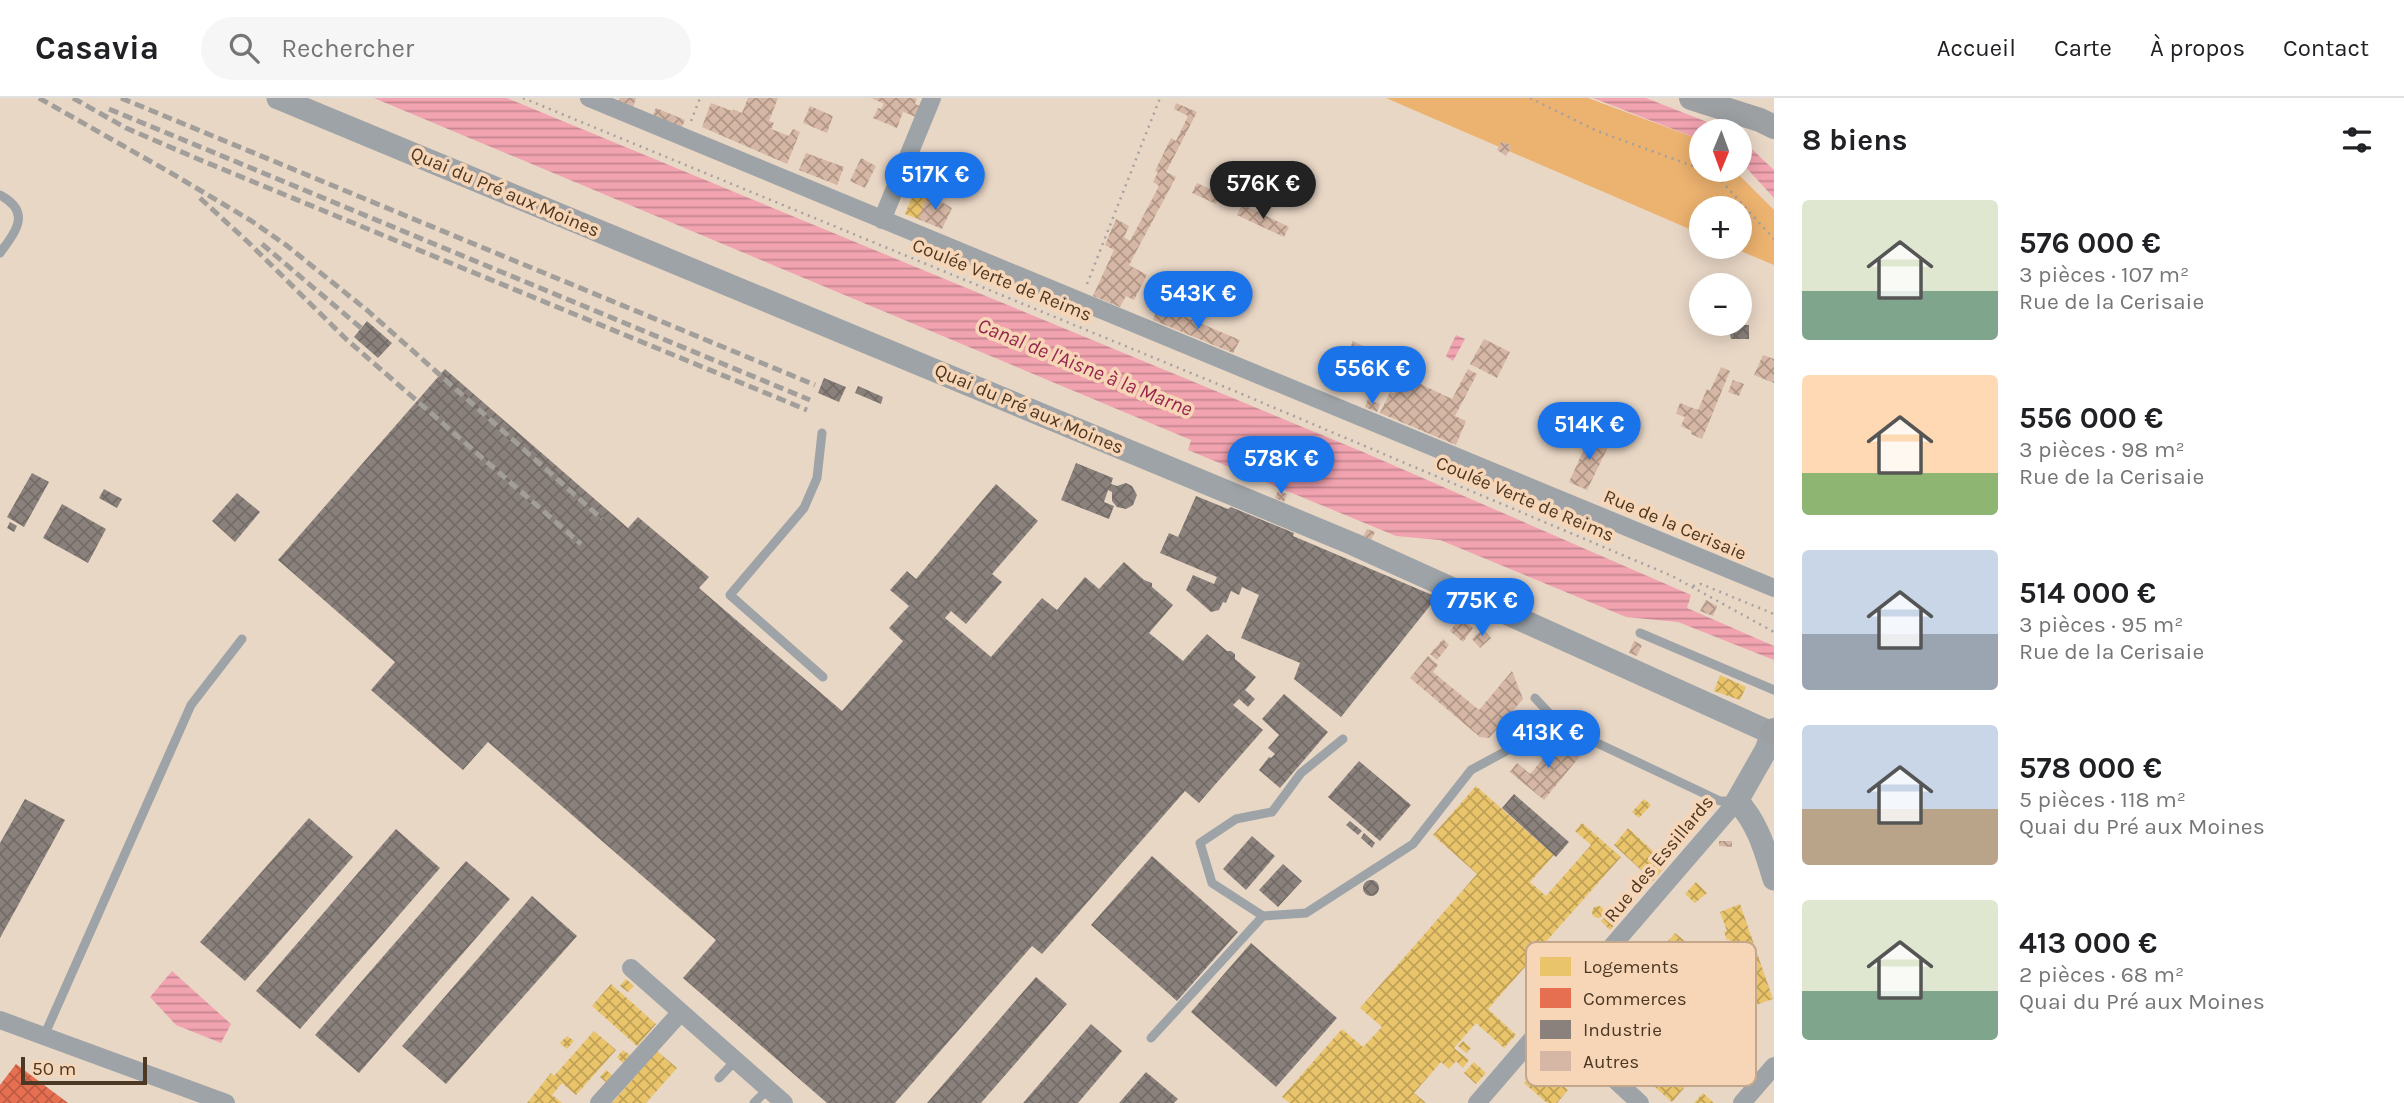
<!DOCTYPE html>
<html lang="fr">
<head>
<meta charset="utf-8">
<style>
	:root { --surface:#fff; --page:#f6f6f6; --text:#202124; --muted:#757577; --line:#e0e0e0; --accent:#1a73e8 }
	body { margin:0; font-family:Karla,sans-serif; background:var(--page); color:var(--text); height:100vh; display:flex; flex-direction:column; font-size:26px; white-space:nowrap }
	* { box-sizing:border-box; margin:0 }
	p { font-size:23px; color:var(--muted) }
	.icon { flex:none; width:38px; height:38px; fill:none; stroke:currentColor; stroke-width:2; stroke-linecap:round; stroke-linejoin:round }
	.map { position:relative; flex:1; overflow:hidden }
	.drawer { display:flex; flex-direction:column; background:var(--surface); width:630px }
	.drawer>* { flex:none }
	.needle { width:46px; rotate:181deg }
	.tools { position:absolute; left:1689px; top:21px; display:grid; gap:14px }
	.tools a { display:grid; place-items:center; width:63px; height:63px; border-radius:50%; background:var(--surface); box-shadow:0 4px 18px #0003; font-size:35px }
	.scale { position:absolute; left:21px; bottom:18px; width:126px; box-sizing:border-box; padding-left:7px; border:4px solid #4d3823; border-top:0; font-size:19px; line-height:24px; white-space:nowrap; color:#4d3823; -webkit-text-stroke:5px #f7d6b8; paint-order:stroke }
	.price { position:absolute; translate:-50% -60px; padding:0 16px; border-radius:24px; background:var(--accent); color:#fff; font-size:23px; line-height:46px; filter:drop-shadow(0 2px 4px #0008) }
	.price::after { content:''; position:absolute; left:50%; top:42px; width:21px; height:16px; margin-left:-10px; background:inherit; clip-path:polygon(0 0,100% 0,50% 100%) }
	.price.selected { background:#222; color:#fff }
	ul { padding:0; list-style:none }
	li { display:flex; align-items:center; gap:21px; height:175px; padding:0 28px }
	li span { display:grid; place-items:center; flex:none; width:196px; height:140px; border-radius:7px; color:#555 }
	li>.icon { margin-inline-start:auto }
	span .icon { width:84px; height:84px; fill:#fffc; stroke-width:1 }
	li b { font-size:30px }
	h2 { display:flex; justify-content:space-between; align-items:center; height:84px; padding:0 28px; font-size:30px }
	header { display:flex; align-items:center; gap:42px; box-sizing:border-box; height:98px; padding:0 35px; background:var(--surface); border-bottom:2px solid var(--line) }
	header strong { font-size:33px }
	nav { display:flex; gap:38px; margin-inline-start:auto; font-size:24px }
	.search { width:490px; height:63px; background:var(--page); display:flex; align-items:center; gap:18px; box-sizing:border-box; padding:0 24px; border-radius:38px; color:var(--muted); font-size:26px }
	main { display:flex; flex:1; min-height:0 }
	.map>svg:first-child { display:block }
</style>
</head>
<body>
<header>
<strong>Casavia</strong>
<div class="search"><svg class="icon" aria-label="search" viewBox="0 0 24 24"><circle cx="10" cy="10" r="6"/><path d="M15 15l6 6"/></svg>Rechercher</div>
<nav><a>Accueil</a><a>Carte</a><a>À propos</a><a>Contact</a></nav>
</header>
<main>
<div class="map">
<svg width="1774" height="1005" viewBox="0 0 1774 1005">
	<defs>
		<pattern id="water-rules" width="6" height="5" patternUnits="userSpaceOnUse" patternTransform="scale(1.75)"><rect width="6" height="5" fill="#f1a3b0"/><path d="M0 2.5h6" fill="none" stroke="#c5868f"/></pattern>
		<pattern id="homes-cross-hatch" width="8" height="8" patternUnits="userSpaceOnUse" patternTransform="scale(1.75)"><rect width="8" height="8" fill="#e9c46a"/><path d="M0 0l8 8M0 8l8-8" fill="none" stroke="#bfa057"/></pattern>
		<pattern id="shops-cross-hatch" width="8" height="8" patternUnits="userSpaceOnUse" patternTransform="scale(1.75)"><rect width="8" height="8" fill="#e76f51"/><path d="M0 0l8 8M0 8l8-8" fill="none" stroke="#bd5c43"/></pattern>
		<pattern id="industry-cross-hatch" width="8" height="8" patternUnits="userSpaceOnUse" patternTransform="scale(1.75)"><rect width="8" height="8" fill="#8a817c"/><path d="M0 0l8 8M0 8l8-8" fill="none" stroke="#736b65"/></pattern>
		<pattern id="building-cross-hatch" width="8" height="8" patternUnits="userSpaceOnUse" patternTransform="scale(1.75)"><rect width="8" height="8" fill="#d6b7a5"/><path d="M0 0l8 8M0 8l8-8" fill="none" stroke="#b09686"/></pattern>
	</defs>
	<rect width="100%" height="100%" fill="#e9d7c6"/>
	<!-- green -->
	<path fill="#ecb26f" d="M1386 0H1588L1701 42V72H1734L1774 112V167L1731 149H1740V110H1701V136Z"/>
	<!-- water -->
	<path fill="url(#water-rules)" d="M374 0H507L1363 354 1691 497 1687 510 1774 548V562L1678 524 1626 519 1440 442 1396 438 1188 352 1191 342Z
		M1593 0H1646L1730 33H1701V42Z
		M1740 40 1774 72V100L1740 63Z
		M1197 194 1206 198 1198 220 1187 216Z
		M1456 237 1465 241 1453 263 1446 258Z
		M172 873 231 926 221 945 176 927 150 899Z"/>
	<!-- homes -->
	<path fill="url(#homes-cross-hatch)" d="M922 74 935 79 918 121 905 116Z
		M1720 577 1746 589 1740 602 1714 593Z
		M1476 688 1554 757 1530 784 1546 798 1591 747 1575 733 1582 725 1621 759 1543 847 1573 873 1560 888 1531 862 1488 911 1516 937 1504 950 1476 925 1454 950 1469 962 1463 970 1456 963 1449 971 1441 964 1414 995 1426 1005H1290L1282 999 1342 931 1363 949 1382 929 1360 910 1477 776 1433 737Z
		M1644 701 1651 707 1639 720 1632 714Z
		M1628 730 1667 766 1653 783 1614 747Z
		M1696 784 1707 795 1695 805 1685 796Z
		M1740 806 1773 901 1753 908 1744 883H1741L1739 875 1741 874 1729 841 1727 842 1724 834 1727 833 1720 814Z
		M1592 814a6 6 0 1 1 12 0a6 6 0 1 1-12 0Z
		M1606 817 1615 826 1610 832 1601 823Z
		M1675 835 1691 848 1651 893 1635 880Z
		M626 881 634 888 628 894 620 888Z
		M611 886 656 926 637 948 592 908Z
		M594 933 616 952 576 997 562 985 552 997 562 1005H527L551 975 554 978Z
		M567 938 574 943 567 951 560 945Z
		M1463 943 1471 950 1466 955 1458 948Z
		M1632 944 1684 990 1672 1004 1620 958Z
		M623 952 631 958 624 966 617 959Z
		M657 953 677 970 646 1005H612Z
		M1474 964 1486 975 1476 986 1464 975Z
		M1539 967 1568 992 1557 1005H1547L1524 985Z
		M606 972 613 978 607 985 600 979Z
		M1703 995 1714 1005H1694Z"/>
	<!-- shops -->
	<path fill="url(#shops-cross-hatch)" d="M16 966 68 1005H0V987Z"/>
	<!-- industry -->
	<path fill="url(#industry-cross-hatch)" d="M367 223 392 245 378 260 354 239Z
		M1728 227H1749V241H1731Z
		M445 271 628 430 638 419 709 479 699 490 842 613 903 543 889 530 909 508 890 492 907 473 916 481 996 386 1038 423 992 476 1002 484 966 526 951 513 945 520 991 559 1042 500 1057 512 1085 479 1099 491 1124 464 1144 482 1152 485V489L1173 507 1149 535 1183 563 1207 536 1227 553H1231L1235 556V561L1256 579 1245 592 1255 601 1248 609 1239 601 1233 607 1263 632 1199 705 1185 693 1042 856 1032 848 895 1005H827L683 880 716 842 488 644 463 672 371 592 395 564 278 462Z
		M824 280 846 289 839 304 818 295Z
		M858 288 883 299 881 306 855 295Z
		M1076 365 1113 380 1111 386 1117 388 1126 385 1132 388 1137 397 1133 407 1126 411 1117 409 1112 403V394L1108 392 1104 404 1114 408 1109 421 1061 402Z
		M32 375 49 384 24 429 7 419Z
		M104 391 122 401 117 410 99 400Z
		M237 395 260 414 235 444 212 423Z
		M1196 398 1228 411 1231 409 1294 435 1293 438 1437 499 1341 619 1294 581 1300 565 1241 540 1259 497 1242 489 1239 497 1231 493 1226 505 1223 504 1219 512 1211 514 1186 492 1193 477 1214 486 1217 479 1160 455 1169 435 1178 439Z
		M62 406 106 431 88 465 43 440Z
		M10 424 17 428 14 434 7 430Z
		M1284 596 1328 634 1280 690 1259 672 1269 659 1271 660 1275 656 1268 650 1279 637 1262 621Z
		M1359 663 1411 707 1380 743 1328 699Z
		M1514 696 1569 744 1556 759 1502 710Z
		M25 701 65 722 0 840V745Z
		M309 720 353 759 245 883 200 844Z
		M1350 723 1362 733 1358 737 1346 727Z
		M396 731 440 770 300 931 256 893Z
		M1364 735 1375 745 1372 750 1361 740Z
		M1252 738 1275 758 1246 792 1223 771Z
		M1152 758 1238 834 1177 903 1091 827Z
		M466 763 510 801 359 975 315 937Z
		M1283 766 1302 783 1278 809 1259 792Z
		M1363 790a8 8 0 1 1 16 0a8 8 0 1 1-16 0Z
		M532 798 577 838 446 986 402 948Z
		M1251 845 1337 920 1276 989 1191 914Z
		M1036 879 1067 906 981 1005H927Z
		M1091 926 1122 953 1078 1005H1023Z
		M1146 974 1178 1001 1174 1005H1119Z"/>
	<!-- building -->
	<path fill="url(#building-cross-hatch)" d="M620 0H636L633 9 618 3Z
		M748 0H778L769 23 774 25 771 31 789 38 793 31 800 34 787 66 702 29 711 5 732 13 733 11 742 15Z
		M871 0H914L917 1 915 6 922 9 918 20Z
		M884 5 903 14 897 30 873 20 878 10 881 11Z
		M1176 5 1197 14 1166 74 1176 79 1129 167 1147 177 1134 202 1126 198 1120 209 1093 198 1114 152 1105 147 1116 121 1129 128 1124 139 1130 143 1159 88 1153 84 1158 74 1155 73 1171 40 1176 43 1188 18 1174 11Z
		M810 8 833 18 827 35 803 25Z
		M656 10 685 22 682 29 653 17Z
		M1502 43 1512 48 1506 58 1497 52Z
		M806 55 844 69 837 87 799 72Z
		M861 60 876 68 865 90 850 83Z
		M1197 85 1221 96 1216 106 1192 95Z
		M928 96 952 110 942 131 918 121Z
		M1242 106 1289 129 1284 139 1237 117Z
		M1171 213 1240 242 1233 255 1153 222 1156 214 1169 219Z
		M1728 227 1730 236 1725 237 1723 228Z
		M1484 241 1510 254 1497 280 1470 266Z
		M1353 243 1365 249 1343 292 1333 287Z
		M1763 257 1774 261V285L1754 277Z
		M1370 259 1390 269 1382 288 1361 277Z
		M1721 269 1730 273 1702 341 1691 336 1692 333 1681 328 1685 319 1676 316 1680 305 1698 312 1707 291 1710 293Z
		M1468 271 1477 276 1455 318 1466 323 1456 347 1380 315 1390 294 1394 296 1404 278 1452 301Z
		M1733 282 1744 286 1739 298 1728 294Z
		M1368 301 1380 306 1377 314 1365 309Z
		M1591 336 1610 345 1587 392 1569 384Z
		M1278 393 1287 396 1284 404 1275 400Z
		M1367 431 1375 434 1371 442 1363 439Z
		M1706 502 1717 508 1713 518 1700 513Z
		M1450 505 1466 513 1461 519 1473 530 1463 544 1450 533 1457 524 1447 515 1448 514 1445 511Z
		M1471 516 1477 523 1473 527 1467 520Z
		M1483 531 1491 540 1480 550 1472 541Z
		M1443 541 1449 547 1437 562 1430 556Z
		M1634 543 1642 547 1637 558 1629 555Z
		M1428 558 1438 567 1433 574 1479 612 1512 573 1523 601 1489 640 1480 639 1410 580Z
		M1560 641 1580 658 1544 702 1510 674 1517 665 1530 676Z
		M1719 743H1732V749L1719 748Z"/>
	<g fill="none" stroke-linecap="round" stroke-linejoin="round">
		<!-- path -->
		<path stroke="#a3a1a1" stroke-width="2.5" stroke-dasharray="2 5" stroke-linecap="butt" d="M523 0 1237 294 1672 478 1774 534
			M1530 0 1597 33 1701 71
			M691 23 700 0
			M1704 72 1715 76 1774 141
			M1087 186 1160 0
			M1693 488 1701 486 1774 516"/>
		<!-- service -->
		<path stroke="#9da3a7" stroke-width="9" d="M0 97C32 114 16 133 0 155
			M822 335 817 380 804 410 730 497 823 579
			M1640 535 1774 592
			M1535 600 1561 628 1720 703H1735
			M1343 641 1301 675 1272 714 1236 721 1200 745 1212 785 1263 818 1306 815 1413 746 1471 672 1558 625
			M44 938 191 607 242 541
			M1151 940 1263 818
			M719 980 735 963
			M754 1005 768 991"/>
		<!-- minor -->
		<path stroke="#9da3a7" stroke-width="18" d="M589 0 1774 490
			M882 122 932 0
			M631 870 784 1005
			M0 922 226 1005
			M1550 922 1640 1005
			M599 1005 681 914
			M1477 1005 1737 703
			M1742 1005 1774 968"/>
		<!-- tertiary -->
		<path stroke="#9da3a7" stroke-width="23" d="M278 0 1353 446 1774 636
			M1772 635 1766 652 1737 703C1758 725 1765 752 1774 781"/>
		<!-- secondary -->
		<path stroke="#9ca0a2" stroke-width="24" d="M1691 0 1760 22 1774 29
			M1772 635 1774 632"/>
		<!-- rail -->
		<path stroke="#a29f9b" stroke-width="5" stroke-dasharray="10 5" stroke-linecap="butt" d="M39 0 171 75 250 122 286 147 368 213 602 421
			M73 0 126 30 198 61 807 312
			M121 0 815 287
			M109 11 810 302
			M200 100 249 145 346 241 581 446
			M262 146 361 230"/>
	</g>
	<g text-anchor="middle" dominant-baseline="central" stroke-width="7" stroke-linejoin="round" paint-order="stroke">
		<!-- street labels -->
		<g font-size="19" fill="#4d3823" stroke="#f7d6b8">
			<text transform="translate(505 94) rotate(23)">Quai du Pré aux Moines</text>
			<text transform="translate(1002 182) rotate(22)">Coulée Verte de Reims</text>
			<text transform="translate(1029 311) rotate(23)">Quai du Pré aux Moines</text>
			<text transform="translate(1525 401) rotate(23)">Coulée Verte de Reims</text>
			<text transform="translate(1675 427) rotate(23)">Rue de la Cerisaie</text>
			<text transform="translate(1659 761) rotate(-50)">Rue des Essillards</text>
		</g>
		<!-- water labels -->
		<g font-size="21" font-style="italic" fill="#97254e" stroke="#f7d6b8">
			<text transform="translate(1085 269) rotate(22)">Canal de l'Aisne à la Marne</text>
		</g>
	</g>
	<!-- legend -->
	<rect x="1526" y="844" width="230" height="144" rx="10" fill="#f7d6b8" stroke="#c4a78b" stroke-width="2"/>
	<rect x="1540" y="859" width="31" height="19" fill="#e9c46a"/>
	<rect x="1540" y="890" width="31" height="20" fill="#e76f51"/>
	<rect x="1540" y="922" width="31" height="19" fill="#8a817c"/>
	<rect x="1540" y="953" width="31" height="20" fill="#d6b7a5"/>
	<g font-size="19" fill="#4d3823">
		<text x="1583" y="875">Logements</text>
		<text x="1583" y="907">Commerces</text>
		<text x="1583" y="938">Industrie</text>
		<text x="1583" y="970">Autres</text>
	</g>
</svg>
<div class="tools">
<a><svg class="needle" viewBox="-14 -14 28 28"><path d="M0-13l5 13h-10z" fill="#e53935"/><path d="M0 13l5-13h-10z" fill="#757577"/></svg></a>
<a>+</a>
<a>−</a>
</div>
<div class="scale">50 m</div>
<b class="price" style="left:935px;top:114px">517K €</b>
<b class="price selected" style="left:1263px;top:123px">576K €</b>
<b class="price" style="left:1198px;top:233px">543K €</b>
<b class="price" style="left:1372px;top:308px">556K €</b>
<b class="price" style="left:1589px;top:364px">514K €</b>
<b class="price" style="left:1281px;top:398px">578K €</b>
<b class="price" style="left:1482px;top:540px">775K €</b>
<b class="price" style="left:1548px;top:672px">413K €</b>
</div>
<section class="drawer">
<h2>8 biens<svg class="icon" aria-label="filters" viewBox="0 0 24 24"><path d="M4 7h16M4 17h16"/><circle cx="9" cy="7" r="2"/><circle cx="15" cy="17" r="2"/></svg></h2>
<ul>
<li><span style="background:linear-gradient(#dfe7d0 65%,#7fa58c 0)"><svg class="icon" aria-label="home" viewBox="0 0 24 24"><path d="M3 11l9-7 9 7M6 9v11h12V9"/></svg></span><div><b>576 000 €</b><p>3 pièces · 107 m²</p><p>Rue de la Cerisaie</p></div></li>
<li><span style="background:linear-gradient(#ffd9b3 70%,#8fb573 0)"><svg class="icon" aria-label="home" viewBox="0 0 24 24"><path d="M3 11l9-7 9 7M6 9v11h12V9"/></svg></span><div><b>556 000 €</b><p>3 pièces · 98 m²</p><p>Rue de la Cerisaie</p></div></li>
<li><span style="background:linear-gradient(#c9d6e8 60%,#9aa5b1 0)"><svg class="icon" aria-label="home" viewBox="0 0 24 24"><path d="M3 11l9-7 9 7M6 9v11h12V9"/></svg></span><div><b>514 000 €</b><p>3 pièces · 95 m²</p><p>Rue de la Cerisaie</p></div></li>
<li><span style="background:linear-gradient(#c9d6e8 60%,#b9a48a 0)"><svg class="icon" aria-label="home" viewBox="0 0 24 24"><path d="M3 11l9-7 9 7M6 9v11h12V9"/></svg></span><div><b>578 000 €</b><p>5 pièces · 118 m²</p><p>Quai du Pré aux Moines</p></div></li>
<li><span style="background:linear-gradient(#dfe7d0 65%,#7fa58c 0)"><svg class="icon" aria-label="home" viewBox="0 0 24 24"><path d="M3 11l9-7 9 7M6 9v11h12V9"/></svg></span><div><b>413 000 €</b><p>2 pièces · 68 m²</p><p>Quai du Pré aux Moines</p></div></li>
</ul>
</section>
</main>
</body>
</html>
